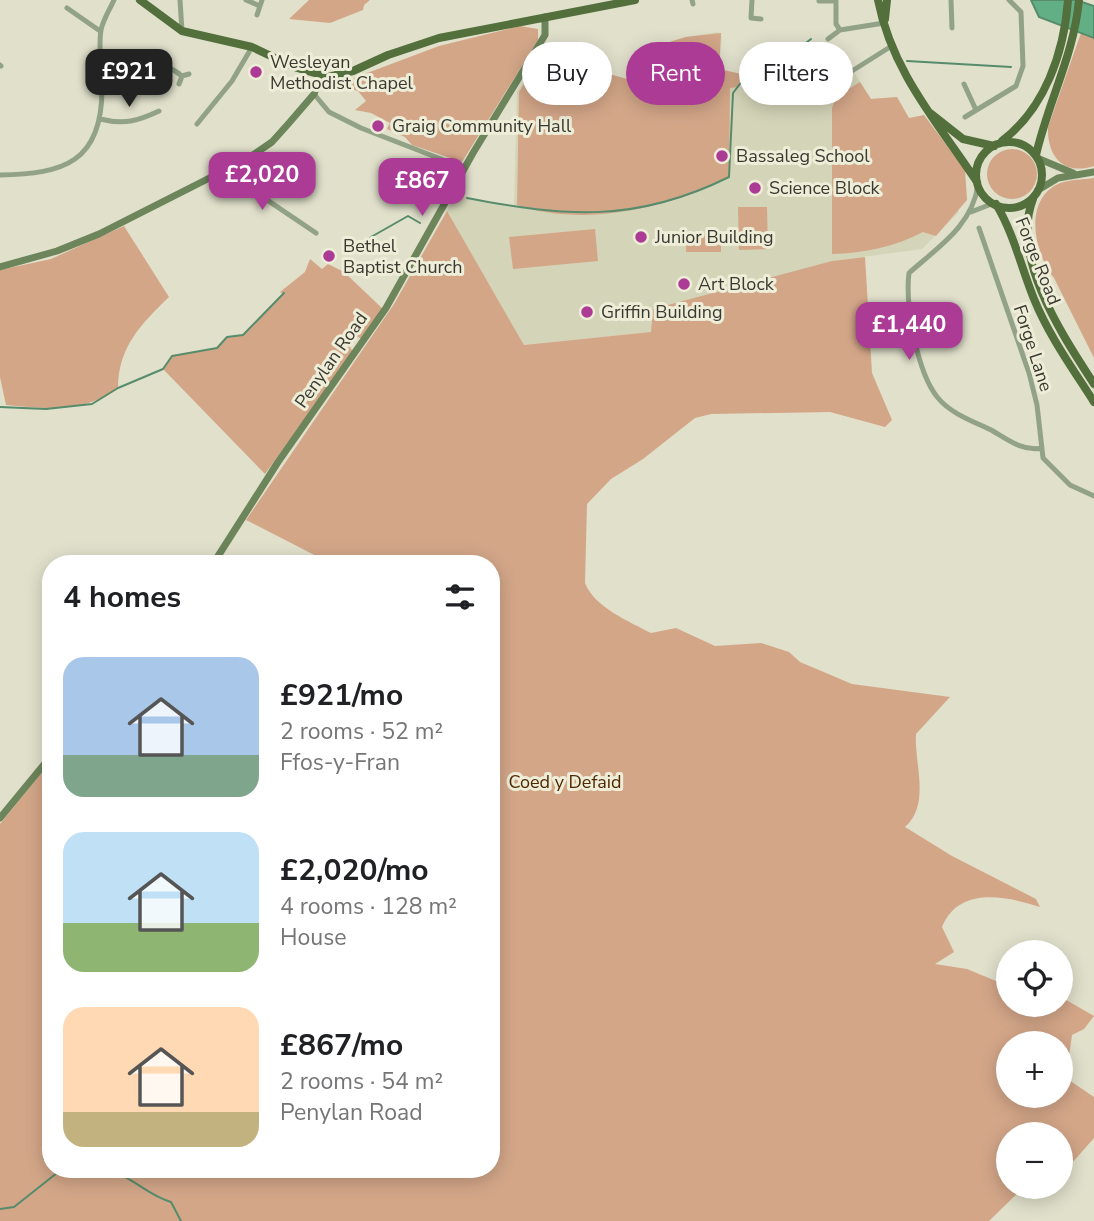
<!DOCTYPE html>
<html lang="en">
<head>
<meta charset="utf-8">
<style>
	:root { --surface:#fff; --page:#f2f2f2; --text:#202124; --muted:#757577; --accent:#ac3b96 }
	body { margin:0; font-family:"Nunito Sans",sans-serif; background:var(--page); color:var(--text); height:100vh; display:flex; flex-direction:column; font-size:26px; white-space:nowrap }
	* { box-sizing:border-box; margin:0 }
	p { font-size:23px; color:var(--muted) }
	.icon { flex:none; width:38px; height:38px; fill:none; stroke:currentColor; stroke-width:2; stroke-linecap:round; stroke-linejoin:round }
	.map { position:relative; flex:1; overflow:hidden }
	.details { position:absolute; left:42px; top:555px; width:458px; height:623px; display:flex; flex-direction:column; background:var(--surface); border-radius:28px; box-shadow:0 4px 18px #0003 }
	.details>* { flex:none }
	.banner { position:absolute; left:522px; top:42px; width:467px; height:63px; display:flex; gap:14px }
	.tools { position:absolute; left:996px; top:940px; display:grid; gap:14px }
	.tools a { display:grid; place-items:center; width:77px; height:77px; border-radius:50%; background:var(--surface); box-shadow:0 4px 18px #0003; font-size:35px }
	.price { position:absolute; translate:-50% -60px; padding:0 16px; border-radius:14px; background:var(--accent); color:#fff; font-size:23px; line-height:46px; filter:drop-shadow(0 2px 4px #0008) }
	.price::after { content:''; position:absolute; left:50%; top:42px; width:21px; height:16px; margin-left:-10px; background:inherit; clip-path:polygon(0 0,100% 0,50% 100%) }
	.price.active { background:#222; color:#fff }
	ul { padding:0; list-style:none }
	li { display:flex; align-items:center; gap:21px; height:175px; padding:0 21px }
	li span { display:grid; place-items:center; flex:none; width:196px; height:140px; border-radius:21px; color:#555 }
	li>.icon { margin-inline-start:auto }
	span .icon { width:84px; height:84px; fill:#fffc; stroke-width:1 }
	li b { font-size:30px }
	h2 { display:flex; justify-content:space-between; align-items:center; height:84px; padding:0 21px; font-size:30px }
	.tag { padding:0 24px; border-radius:32px; background:var(--surface); box-shadow:0 4px 18px #0003; font-size:24px; line-height:63px }
	.tag.active { background:var(--accent); color:#fff }
	.map>svg:first-child { display:block }
</style>
</head>
<body>
<div class="map">
<svg width="1094" height="1221" viewBox="0 0 1094 1221">
	<rect width="100%" height="100%" fill="#e0e0cb"/>
	<!-- built -->
	<path fill="#d4d4b8" d="M718 32 722 37 719 69 741 74 740 87 834 85 854 72 871 99 897 97 959 212 922 249 832 261 652 332 524 345 447 211 454 195 514 207 517 92 541 55 627 79 636 52 686 37Z"/>
	<!-- green -->
	<path fill="#d3a688" fill-rule="evenodd" d="M309 0H370L364 5 363 10 330 23 289 19Z
		M520 26 538 29V40L462 162 412 145 405 137 387 129 390 123 371 113 355 110 366 101 358 91 343 86 334 90 338 84 439 46Z
		M721 33 719 69 741 74 739 87 730 88 729 177C668 208 584 228 517 205L519 92 541 55 627 79 636 52 686 37Z
		M1081 33 1094 37V166C1063 176 1047 156 1048 127Z
		M860 82 871 99 897 97 909 118 924 115 965 170 967 200 936 236 923 232C894 247 865 253 832 254V108L836 97Z
		M987 174a25 25 0 1 1 50 0a25 25 0 1 1-50 0Z
		M1094 178V358L1054 278C1035 255 1023 203 1056 185 1067 179 1082 180 1094 178Z
		M738 207H767L768 249 739 250Z
		M447 211 524 345 651 332 653 309 832 261 865 257 872 373 892 420 885 427 830 412 711 414 695 418 643 459 611 479 587 504 585 583C594 607 630 622 651 633L676 628 715 646 761 643 789 652 800 662 852 684 950 697 916 734C914 764 931 804 905 827L952 856 1036 899 1040 907C1006 896 959 886 942 927L954 952 935 964 967 969 1008 986V1004H1060L1061 997 1094 1016 1084 1029 1072 1035 1066 1078 1094 1097V1138L1072 1163 1061 1167 1060 1134H1008V1186L1024 1187 989 1221H0V824L51 761V1169H492V564L330 563 246 520 394 304ZM1008 1043H1060V1096H1008Z
		M124 226 169 297C142 323 118 347 118 388 85 413 45 409 6 405L0 377V270L51 259Z
		M595 229 598 261 513 269 509 237Z
		M687 234H721V252H686Z
		M310 259 322 269 328 264 344 272 383 309 362 339 358 337 350 348 353 351 265 474 163 369 172 356 217 348 227 337 243 335 283 294 280 292 305 272Z"/>
	<!-- water -->
	<path fill="#62af86" stroke="#568c6c" stroke-width="2" d="M1031 0H1076L1094 6V38L1039 17Z"/>
	<g fill="none" stroke-linecap="round" stroke-linejoin="round">
		<!-- stream -->
		<path stroke="#568c6c" stroke-width="2" d="M907 61 1011 67
			M467 198C566 217 636 223 729 177L733 93 750 71 768 61 780 63 811 39
			M359 251 371 237 408 216 420 223
			M0 407 46 409 92 404 118 388 163 369 172 356 217 348 227 337 243 335 284 293
			M44 1159 51 1162
			M90 1169H94
			M100 1169C132 1174 144 1194 171 1202L181 1221
			M0 1209 14 1207 62 1169"/>
		<!-- street -->
		<path stroke="#92a286" stroke-width="5" d="M180 0 182 31
			M246 0 260 6
			M692 0 693 4
			M752 0 751 18 761 19
			M951 0 952 28
			M819 1H836V24L840 30
			M67 8 100 31
			M257 15 262 0
			M828 39 840 30 884 23
			M0 65 1 66
			M102 72C130 61 157 56 182 76
			M803 83H833L890 47
			M179 84 182 76 189 74
			M964 84 976 110
			M314 94 329 112 361 128 464 168
			M965 117 1016 86 1023 66 1021 12 1009 0
			M100 119C124 125 138 121 159 111
			M197 124 232 81 252 47
			M231 168 239 181 316 233
			M0 175C64 174 102 162 102 89 102 71 98 47 101 30 103 20 110 9 114 0
			M978 185C972 226 938 247 909 273 905 304 917 373 938 398 951 414 975 422 993 431 1008 440 1024 452 1042 448
			M971 212 994 203
			M979 228 1029 373 1037 405 1043 458 1070 485 1094 496"/>
		<!-- secondary -->
		<path stroke="#6c855b" stroke-width="7" d="M1037 158 1073 173
			M1038 190 1058 178 1094 172
			M0 267 57 251 99 234 247 159 272 142 289 123 314 94 321 75
			M213 564 278 462 386 308 473 153 545 35V17
			M0 818 51 756"/>
		<!-- primary -->
		<path stroke="#526f3c" stroke-width="8" d="M140 0 182 31 252 47 294 67 328 77 353 71 388 55 439 38 635 0
			M878 0C892 72 938 123 977 182
			M885 19 887 0
			M930 113 963 139 994 146
			M1002 141C1045 108 1064 53 1068 0
			M976 175a33 33 0 1 1 66 0a33 33 0 1 1-66 0Z
			M1036 155C1048 102 1074 55 1079 0
			M1033 199C1010 258 1063 336 1094 384
			M996 204C1014 234 1021 267 1034 299 1049 336 1073 369 1094 402"/>
	</g>
	<!-- markers -->
	<g fill="#ac3b96" stroke="#ededd8" stroke-width="2.5">
		<circle cx="256" cy="72" r="7"/>
		<circle cx="378" cy="126" r="7"/>
		<circle cx="722" cy="156" r="7"/>
		<circle cx="755" cy="188" r="7"/>
		<circle cx="641" cy="237" r="7"/>
		<circle cx="329" cy="256" r="7"/>
		<circle cx="684" cy="284" r="7"/>
		<circle cx="587" cy="312" r="7"/>
	</g>
	<g text-anchor="middle" dominant-baseline="central" stroke-width="6" stroke-linejoin="round" paint-order="stroke">
		<!-- poi labels -->
		<g font-size="18" fill="#393931" stroke="#ededd8" text-anchor="start">
			<text x="270" y="62">Wesleyan<tspan x="270" dy="21">Methodist Chapel</tspan></text>
			<text x="392" y="126">Graig Community Hall</text>
			<text x="736" y="156">Bassaleg School</text>
			<text x="769" y="188">Science Block</text>
			<text x="655" y="237">Junior Building</text>
			<text x="343" y="246">Bethel<tspan x="343" dy="21">Baptist Church</tspan></text>
			<text x="698" y="284">Art Block</text>
			<text x="601" y="312">Griffin Building</text>
		</g>
		<!-- street labels -->
		<g font-size="18" fill="#393931" stroke="#ededd8">
			<text transform="translate(1038 261) rotate(68)">Forge Road</text>
			<text transform="translate(1033 348) rotate(72)">Forge Lane</text>
			<text transform="translate(331 360) rotate(-55)">Penylan Road</text>
		</g>
		<!-- park labels -->
		<g font-size="18" fill="#522804" stroke="#ededd8">
			<text x="565" y="782">Coed y Defaid</text>
		</g>
	</g>
</svg>
<div class="tools">
<a><svg class="icon" aria-label="locate" viewBox="0 0 24 24"><circle cx="12" cy="12" r="6"/><path d="M12 2v4M12 18v4M2 12h4M18 12h4"/></svg></a>
<a>+</a>
<a>−</a>
</div>
<b class="price active" style="left:129px;top:109px">£921</b>
<b class="price" style="left:262px;top:212px">£2,020</b>
<b class="price" style="left:422px;top:218px">£867</b>
<b class="price" style="left:909px;top:362px">£1,440</b>
<div class="banner">
<a class="tag">Buy</a>
<a class="tag active">Rent</a>
<a class="tag">Filters</a>
</div>
<section class="details">
<h2>4 homes<svg class="icon" aria-label="filters" viewBox="0 0 24 24"><path d="M4 7h16M4 17h16"/><circle cx="9" cy="7" r="2"/><circle cx="15" cy="17" r="2"/></svg></h2>
<ul>
<li><span style="background:linear-gradient(#a9c7e8 70%,#7fa58c 0)"><svg class="icon" aria-label="home" viewBox="0 0 24 24"><path d="M3 11l9-7 9 7M6 9v11h12V9"/></svg></span><div><b>£921/mo</b><p>2 rooms · 52 m²</p><p>Ffos-y-Fran</p></div></li>
<li><span style="background:linear-gradient(#bfe0f5 65%,#8fb573 0)"><svg class="icon" aria-label="home" viewBox="0 0 24 24"><path d="M3 11l9-7 9 7M6 9v11h12V9"/></svg></span><div><b>£2,020/mo</b><p>4 rooms · 128 m²</p><p>House</p></div></li>
<li><span style="background:linear-gradient(#ffd9b3 75%,#c2b280 0)"><svg class="icon" aria-label="home" viewBox="0 0 24 24"><path d="M3 11l9-7 9 7M6 9v11h12V9"/></svg></span><div><b>£867/mo</b><p>2 rooms · 54 m²</p><p>Penylan Road</p></div></li>
</ul>
</section>
</div>
</body>
</html>
